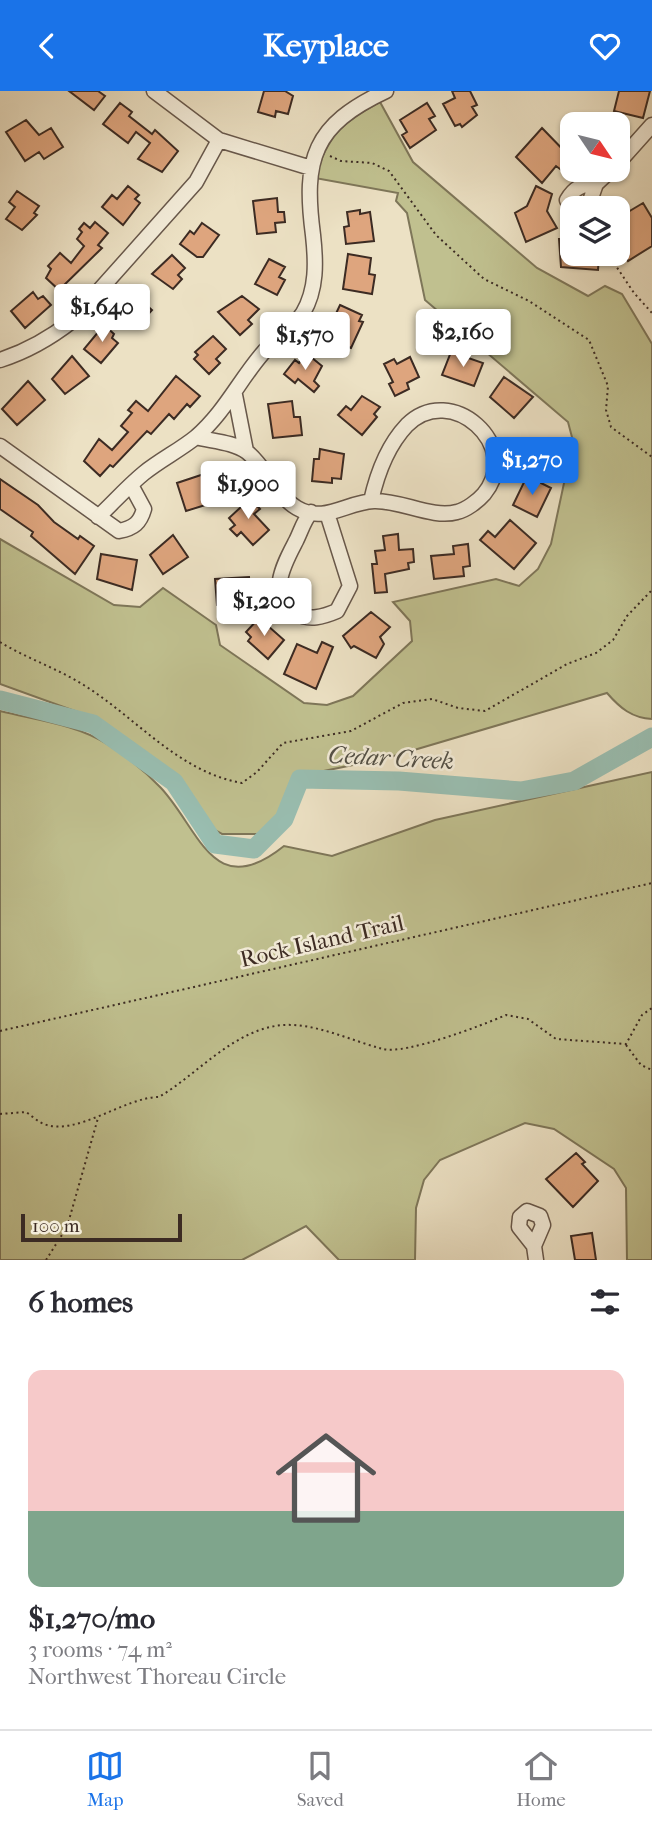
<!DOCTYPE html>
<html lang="en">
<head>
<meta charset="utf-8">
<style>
	:root { --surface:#fff; --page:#f7f7f7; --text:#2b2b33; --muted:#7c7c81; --line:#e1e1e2; --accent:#1a73e8 }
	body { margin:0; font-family:"IM FELL French Canon",serif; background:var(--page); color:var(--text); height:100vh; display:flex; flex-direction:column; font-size:26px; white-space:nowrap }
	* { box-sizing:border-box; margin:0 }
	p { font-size:23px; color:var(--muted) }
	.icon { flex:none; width:38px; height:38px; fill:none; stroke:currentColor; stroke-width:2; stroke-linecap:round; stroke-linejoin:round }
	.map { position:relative; height:1169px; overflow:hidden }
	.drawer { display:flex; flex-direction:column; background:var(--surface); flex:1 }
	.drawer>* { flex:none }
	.needle { width:46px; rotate:125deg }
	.tools { position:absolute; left:560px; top:21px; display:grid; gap:14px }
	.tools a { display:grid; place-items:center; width:70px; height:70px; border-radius:14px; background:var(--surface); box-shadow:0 2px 5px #0004; font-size:35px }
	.scale { position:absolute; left:21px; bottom:18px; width:161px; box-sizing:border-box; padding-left:7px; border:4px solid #3c2b23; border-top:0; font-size:19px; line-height:24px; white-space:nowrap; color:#3c2b23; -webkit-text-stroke:5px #f3ecd9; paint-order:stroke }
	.price { position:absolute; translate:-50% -60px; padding:0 16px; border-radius:7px; background:#fff; color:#222; font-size:23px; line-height:46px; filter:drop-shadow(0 2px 4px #0008) }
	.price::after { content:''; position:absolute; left:50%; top:42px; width:21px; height:16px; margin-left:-10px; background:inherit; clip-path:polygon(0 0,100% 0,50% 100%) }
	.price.on { background:var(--accent); color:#fff }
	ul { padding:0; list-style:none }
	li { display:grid; align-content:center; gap:14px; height:371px; padding:0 28px }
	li+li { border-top:2px solid var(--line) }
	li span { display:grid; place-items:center; height:217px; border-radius:14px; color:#555 }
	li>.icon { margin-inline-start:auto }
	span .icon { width:126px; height:126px; fill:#fffc; stroke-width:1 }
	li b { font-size:30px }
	h2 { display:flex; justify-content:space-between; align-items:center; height:84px; padding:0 28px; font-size:30px }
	header { display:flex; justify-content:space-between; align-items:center; height:91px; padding:0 28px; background:var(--accent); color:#fff; font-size:32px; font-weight:700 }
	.menu { display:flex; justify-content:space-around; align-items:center; height:98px; border-top:2px solid var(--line); background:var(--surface); font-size:19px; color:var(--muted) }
	.menu a { display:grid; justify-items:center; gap:4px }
	.menu .on { color:var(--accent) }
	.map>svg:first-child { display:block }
</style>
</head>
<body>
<header><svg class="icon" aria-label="back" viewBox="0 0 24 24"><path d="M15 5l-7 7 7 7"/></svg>Keyplace<svg class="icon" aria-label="heart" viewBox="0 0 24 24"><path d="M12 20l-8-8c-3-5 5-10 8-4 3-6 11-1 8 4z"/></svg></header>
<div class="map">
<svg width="652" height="1169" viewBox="0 0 652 1169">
	<rect width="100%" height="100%" fill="#ece1c4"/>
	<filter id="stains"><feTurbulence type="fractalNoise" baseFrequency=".00286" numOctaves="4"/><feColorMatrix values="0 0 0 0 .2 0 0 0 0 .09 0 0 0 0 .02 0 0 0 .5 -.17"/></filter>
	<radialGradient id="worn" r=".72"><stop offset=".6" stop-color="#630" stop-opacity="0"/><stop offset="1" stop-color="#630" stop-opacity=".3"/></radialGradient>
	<!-- green -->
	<path fill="#c0c08f" stroke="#7e7659" stroke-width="2" d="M380 11 413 71 537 177 588 205 605 195 622 203 652 253V628C632 627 620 617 607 602L387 667 319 681 274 732 258 743H222L211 737 179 689 129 650 94 627 0 593V448L114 514 140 516 163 497 216 534 220 554 304 612 327 614 353 605 412 550 410 530 393 511 496 488 519 495 538 478 551 453 573 350 568 331 425 209 407 122 396 110 398 102 315 87C327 45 342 31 380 11Z
		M0 620C36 629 75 633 107 653 126 665 146 681 161 697 200 739 213 812 284 755L332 765 435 729 652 681V1169H627L626 1097 614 1078 554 1038 525 1032 440 1069 424 1089 416 1117 415 1169H339L306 1135 242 1169H0Z"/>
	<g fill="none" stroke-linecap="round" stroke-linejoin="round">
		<!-- river -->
		<path stroke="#99beb1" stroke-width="19" d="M0 609 93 633 174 691 215 753 254 758 284 728 300 688 399 690 521 700 574 690 652 646"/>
	</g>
	<!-- building -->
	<path fill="#dea57e" stroke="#3c2b23" stroke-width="2" d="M69 0H98L105 5 94 19Z
		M264 0H285L293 5 288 23 276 20 275 26 258 21Z
		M452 0H470L477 14 472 16 477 24 462 36 460 33 455 35 443 13 455 7Z
		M619 0H650L643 27 614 20Z
		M120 12 132 21 129 25 152 43 155 39 178 60 162 81 138 68 150 52 136 41 128 52 103 33Z
		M427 12 435 25 429 28 436 39 410 57 402 44 407 41 400 29Z
		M26 29 39 44 51 37 63 56 44 68 39 61 25 70 6 41Z
		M542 37 572 68V72L564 81 556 75 542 92 516 66Z
		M128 95 139 104 135 108 140 112 123 134 102 116 112 104 117 108Z
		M536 95 552 103 547 120 557 137 526 151 515 122 527 115Z
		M17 100 39 115 34 122 37 124 22 139 6 128 15 116 9 111Z
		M277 107 278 121H284L285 131 275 132 276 141 257 143 253 110Z
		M643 112 652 127V155L628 170 618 154V127Z
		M360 119V123L370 121 374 150 346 153 344 136 349 135 347 121Z
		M95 131 108 142 98 154 102 157 59 199 46 187 51 178 48 175 60 162 71 172 84 155 77 148 82 141 79 138 84 132 90 137Z
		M202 132 219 144 203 166H197L180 153 190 140 194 143Z
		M559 148H572V163H599L598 179 561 176Z
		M348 163 371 167 369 183 375 184 372 203 343 198Z
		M172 164 185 177 178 184 182 188 173 198 152 183Z
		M269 168 285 176 279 186 285 189 277 204 255 193Z
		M136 199 147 208 144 212 152 219 143 229 140 225 133 233 118 220Z
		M33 201 38 208 43 205 51 214 25 237 11 220Z
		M242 205 259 218 248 229 252 233 240 244 218 221Z
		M340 214 362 224 359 230 363 231 351 257 324 248Z
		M104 234 114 243 112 247 118 252 101 272 84 258Z
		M213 245 226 258 216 268 220 272 209 283 194 268 198 264 195 261Z
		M451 261 483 272 474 295 442 284Z
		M306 262 322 275 314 290 319 295 314 301 298 288 295 292 284 283 295 269 299 272Z
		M72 265 89 285 65 303 52 288Z
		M410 266 419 286 407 292 409 298 395 305 389 293 393 291 384 273 394 268 397 273Z
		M176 285 200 305 190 316 187 313 174 328 169 323 151 343 147 340 113 376 110 374 100 385 84 370 99 348 112 359 128 341 121 335 132 322 128 319 136 310 148 320Z
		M504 286 533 306 514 327 490 306Z
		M28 290 45 309 17 334 2 318Z
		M362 305 380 316 374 323 377 326 362 344 338 324 346 315 351 319Z
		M292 310 294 326H300L302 344 273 347 268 313Z
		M320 358 344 363 341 388 332 387V392L312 390 314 368H319Z
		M219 378 228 407 186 420 177 392Z
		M527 385 551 397 537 426 513 414Z
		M0 388 38 414 54 431 78 448 80 445 94 455 75 483 31 445 33 441 0 418Z
		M247 404 260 418 254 423 269 439 253 454 241 441 237 445 230 438 235 434 229 427 241 416 238 413Z
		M510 429 536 452 514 478 480 449 488 440 495 446Z
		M398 443 399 459 413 458 414 471 408 472 409 478 385 483 387 501 375 502 372 473H377L375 460 385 459 383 445Z
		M173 444 188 466 163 483 150 464Z
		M468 453 470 475 463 476 464 485 434 488 431 465 454 463 453 455Z
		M101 463 137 469 132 499 97 488Z
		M249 486 250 499 243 500 244 519 226 521 225 513 217 514 215 488Z
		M371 521 390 536 380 546 384 553 376 567 354 555 351 557 343 545Z
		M259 527 284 549 268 568 248 550 251 546 246 541Z
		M322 551 333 556 316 598 284 583 297 553 317 562Z
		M576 1062 585 1071 582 1073 598 1090 573 1116 546 1088Z
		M592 1142 596 1169H575L571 1145Z"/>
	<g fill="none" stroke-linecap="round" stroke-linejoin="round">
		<!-- minor casing -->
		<g stroke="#68584b" stroke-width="17">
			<path id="minor" d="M154 0 219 49 311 77
				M618 72 652 34
				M596 93 611 79
				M572 118 567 109C574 97 582 93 596 93L590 110 583 117
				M0 269C28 260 49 248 72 230L196 91 219 49
				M235 304 246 360
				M196 346C211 350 234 351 247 361 266 376 275 404 297 417 324 433 347 411 374 410 401 409 432 428 457 421 466 419 478 410 484 403 523 355 451 290 407 334 388 354 377 383 371 410
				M0 355 119 440C134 437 140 432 144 418L131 394
				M311 421C304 429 301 440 296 450 284 473 266 504 296 522 309 530 323 526 337 520L350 495 327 422
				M98 426C113 412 128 395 144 382 160 369 180 359 196 346 224 322 239 290 262 263 274 248 293 238 303 222 317 198 316 171 313 144 303 68 313 34 386 0
				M534 1155 519 1136 520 1126 527 1120 540 1125 543 1134 534 1155 536 1169"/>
		</g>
		<!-- path -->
		<path stroke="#3c2b23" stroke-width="2" stroke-dasharray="2 3.5" stroke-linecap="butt" d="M330 65 341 70 372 72 389 80 436 144 484 188 529 210 589 249 608 295 606 319 611 336 652 366
			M608 163 634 202 652 222
			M0 551C26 567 56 577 82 593 136 626 178 681 242 692L257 681 283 652 351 640 403 612 432 608 458 617 485 620 567 573 596 562 613 549 627 525 652 499
			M0 940 652 792
			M626 954 641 974 652 979
			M0 1023 26 1021C32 1025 38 1031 44 1033 76 1046 125 1006 159 1006 198 983 234 938 283 934 316 932 352 950 383 958 405 964 483 934 506 924L528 928 556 948 626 953 642 924 652 917
			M46 1169 67 1136 98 1027"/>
		<!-- minor -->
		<use href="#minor" stroke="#f3ecd9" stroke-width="14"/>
	</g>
	<g text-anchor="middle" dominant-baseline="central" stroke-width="5" stroke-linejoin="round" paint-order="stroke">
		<!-- street labels -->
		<g font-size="23" fill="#3c2b23" stroke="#f3ecd9">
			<text transform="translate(322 850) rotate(-13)">Rock Island Trail</text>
		</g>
		<!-- water labels -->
		<g font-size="24" font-style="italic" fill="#535046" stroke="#f3ecd9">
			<text transform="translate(391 667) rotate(3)">Cedar Creek</text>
		</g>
	</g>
	<rect width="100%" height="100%" filter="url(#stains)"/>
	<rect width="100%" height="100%" fill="url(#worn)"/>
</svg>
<div class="tools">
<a><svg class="needle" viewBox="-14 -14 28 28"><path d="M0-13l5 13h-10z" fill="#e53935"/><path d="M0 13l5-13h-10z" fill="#7c7c81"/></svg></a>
<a><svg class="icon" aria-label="layers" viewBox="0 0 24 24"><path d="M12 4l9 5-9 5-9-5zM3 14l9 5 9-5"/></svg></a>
</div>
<div class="scale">100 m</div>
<b class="price" style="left:102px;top:253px">$1,640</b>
<b class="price" style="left:463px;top:278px">$2,160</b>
<b class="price" style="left:305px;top:281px">$1,570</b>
<b class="price on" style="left:532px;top:406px">$1,270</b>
<b class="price" style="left:248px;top:430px">$1,900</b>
<b class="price" style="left:264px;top:547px">$1,200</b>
</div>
<section class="drawer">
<h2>6 homes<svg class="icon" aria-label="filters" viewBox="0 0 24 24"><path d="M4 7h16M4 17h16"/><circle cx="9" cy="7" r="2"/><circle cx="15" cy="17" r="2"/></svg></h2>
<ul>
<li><span style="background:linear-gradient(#f6c9c9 65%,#7fa58c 0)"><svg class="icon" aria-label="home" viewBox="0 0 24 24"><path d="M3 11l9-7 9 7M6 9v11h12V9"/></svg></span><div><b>$1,270/mo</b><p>3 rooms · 74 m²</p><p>Northwest Thoreau Circle</p></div></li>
</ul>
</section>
<nav class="menu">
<a class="on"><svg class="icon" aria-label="map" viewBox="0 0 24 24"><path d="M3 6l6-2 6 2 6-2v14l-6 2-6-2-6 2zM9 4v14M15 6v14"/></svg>Map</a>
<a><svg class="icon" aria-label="saved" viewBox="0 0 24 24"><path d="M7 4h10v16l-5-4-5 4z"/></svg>Saved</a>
<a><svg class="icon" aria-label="home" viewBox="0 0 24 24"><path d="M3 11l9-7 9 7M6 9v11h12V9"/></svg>Home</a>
</nav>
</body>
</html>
